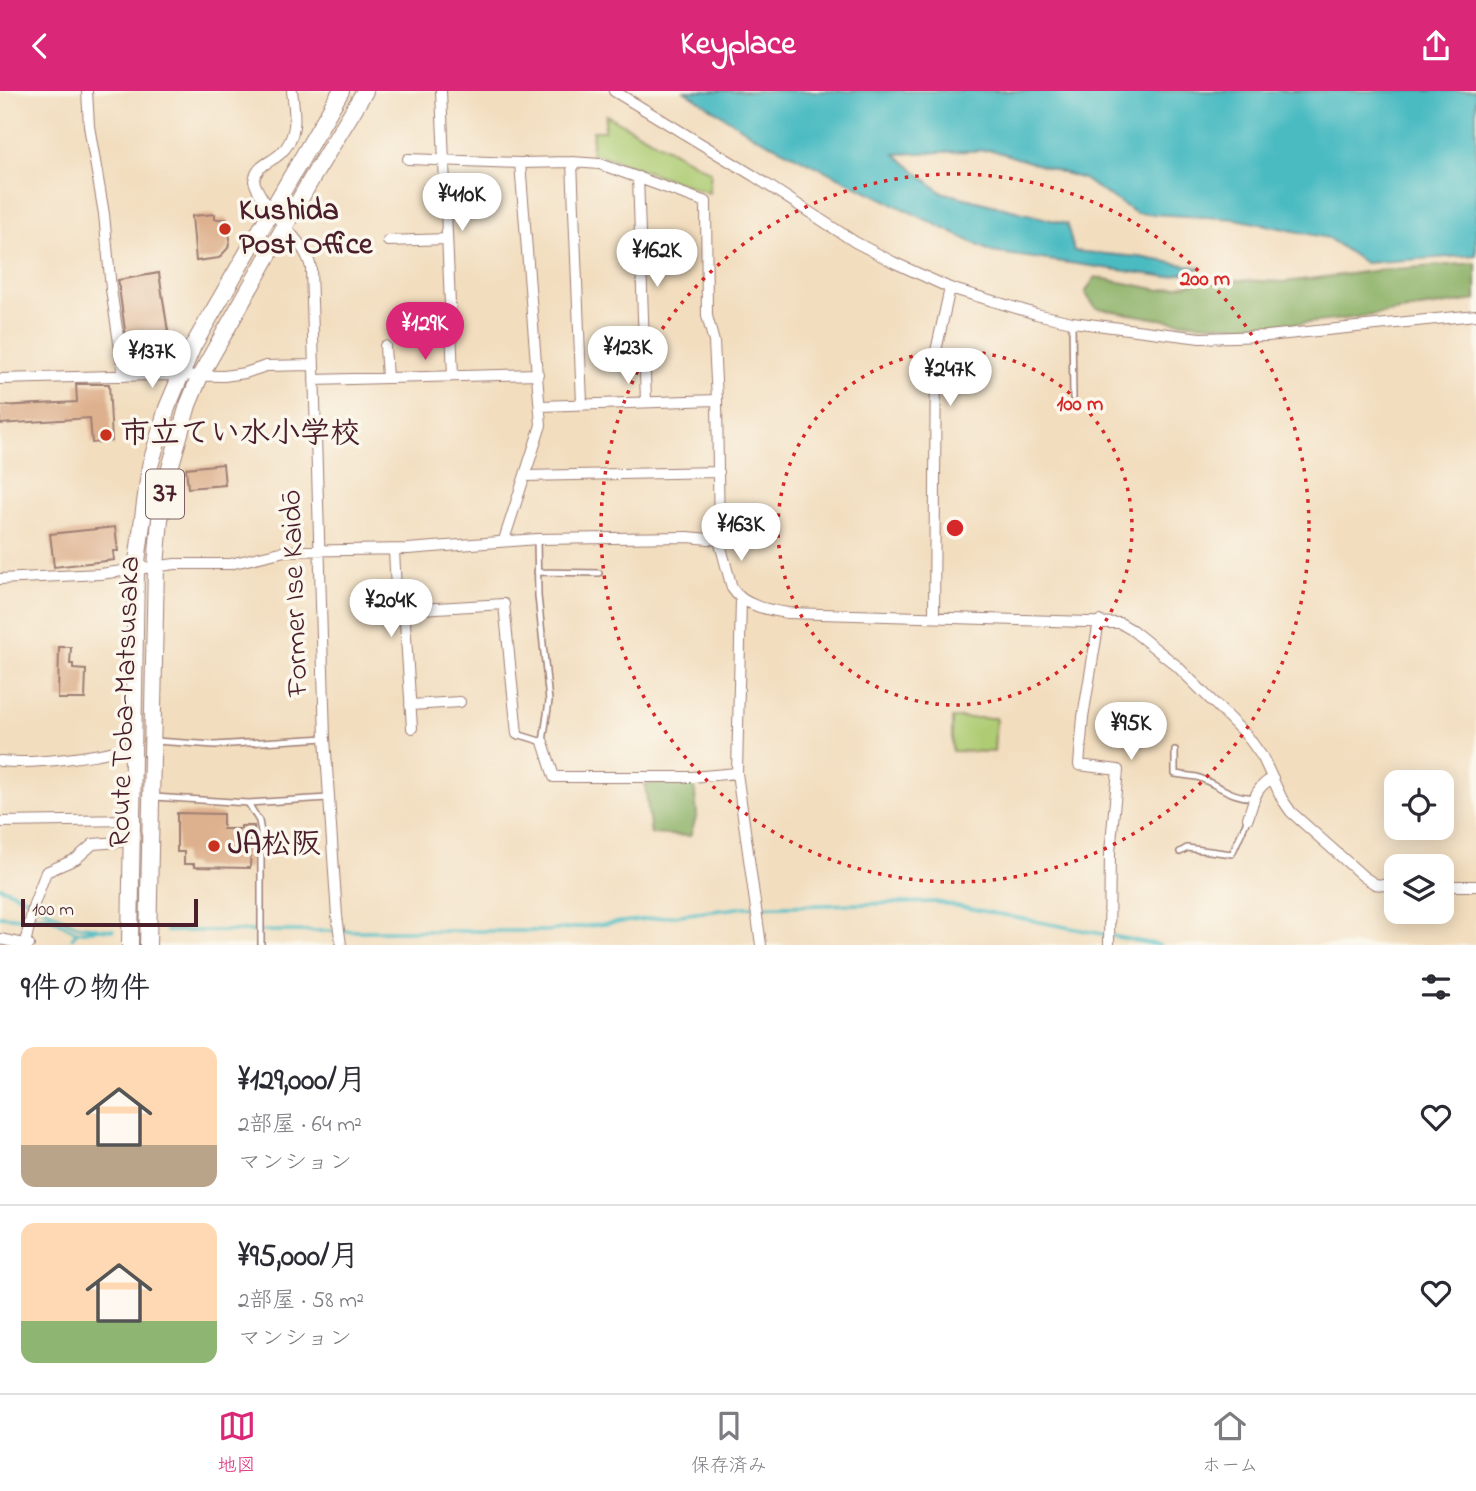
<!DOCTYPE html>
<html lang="ja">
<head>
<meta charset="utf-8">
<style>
	:root { --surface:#fff; --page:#f2f2f3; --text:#2b2b33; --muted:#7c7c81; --line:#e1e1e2; --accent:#db2777 }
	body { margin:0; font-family:"Indie Flower","Klee One",sans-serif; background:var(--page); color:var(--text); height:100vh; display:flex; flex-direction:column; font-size:26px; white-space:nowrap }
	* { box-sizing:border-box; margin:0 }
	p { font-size:23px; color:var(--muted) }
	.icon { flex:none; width:38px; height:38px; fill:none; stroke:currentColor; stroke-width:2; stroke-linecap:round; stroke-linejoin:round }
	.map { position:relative; height:854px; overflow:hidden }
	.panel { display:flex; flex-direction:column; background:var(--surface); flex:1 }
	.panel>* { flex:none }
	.fabs { position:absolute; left:1384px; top:679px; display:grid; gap:14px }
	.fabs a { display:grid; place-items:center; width:70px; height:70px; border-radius:14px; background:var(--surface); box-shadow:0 4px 18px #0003; font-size:35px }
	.scale { position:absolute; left:21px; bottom:18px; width:177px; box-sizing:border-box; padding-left:7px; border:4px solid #4a1f2b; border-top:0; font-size:19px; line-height:24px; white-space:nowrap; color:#4a1f2b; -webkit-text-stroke:5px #fbf7ec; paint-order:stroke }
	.price { position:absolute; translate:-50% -60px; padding:0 16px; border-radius:24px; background:#fff; color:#222; font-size:23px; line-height:46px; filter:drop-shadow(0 2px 4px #0008) }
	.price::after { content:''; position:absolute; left:50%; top:42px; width:21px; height:16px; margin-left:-10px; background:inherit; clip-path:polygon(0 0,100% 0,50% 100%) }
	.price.active { background:var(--accent); color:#fff }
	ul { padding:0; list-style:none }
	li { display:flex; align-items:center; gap:21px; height:175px; padding:0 21px }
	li+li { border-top:2px solid var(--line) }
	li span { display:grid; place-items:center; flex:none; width:196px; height:140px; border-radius:14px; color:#555 }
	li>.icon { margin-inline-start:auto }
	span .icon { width:84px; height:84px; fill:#fffc; stroke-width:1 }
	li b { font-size:30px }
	h2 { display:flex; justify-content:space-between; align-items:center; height:84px; padding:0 21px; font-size:30px }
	header { display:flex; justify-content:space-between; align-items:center; height:91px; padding:0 21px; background:var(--accent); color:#fff; font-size:32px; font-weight:700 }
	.dock { display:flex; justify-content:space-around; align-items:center; height:98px; border-top:2px solid var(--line); background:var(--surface); font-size:19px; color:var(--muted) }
	.dock a { display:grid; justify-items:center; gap:4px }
	.dock .active { color:var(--accent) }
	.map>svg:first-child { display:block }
</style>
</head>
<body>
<header><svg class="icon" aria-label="back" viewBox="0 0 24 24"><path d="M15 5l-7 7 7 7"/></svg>Keyplace<svg class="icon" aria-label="share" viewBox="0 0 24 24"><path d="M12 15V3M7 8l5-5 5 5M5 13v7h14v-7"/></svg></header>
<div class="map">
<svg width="1476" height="854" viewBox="0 0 1476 854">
	<rect width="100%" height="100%" fill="#fbf7ec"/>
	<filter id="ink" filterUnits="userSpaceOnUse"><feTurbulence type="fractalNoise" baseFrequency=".0143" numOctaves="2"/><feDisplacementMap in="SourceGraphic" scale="14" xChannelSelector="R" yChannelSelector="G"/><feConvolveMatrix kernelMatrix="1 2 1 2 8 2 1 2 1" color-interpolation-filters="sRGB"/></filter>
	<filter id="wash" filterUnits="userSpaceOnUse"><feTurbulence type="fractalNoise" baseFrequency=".00686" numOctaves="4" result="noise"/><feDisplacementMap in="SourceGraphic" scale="28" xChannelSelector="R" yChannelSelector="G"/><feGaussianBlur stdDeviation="1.57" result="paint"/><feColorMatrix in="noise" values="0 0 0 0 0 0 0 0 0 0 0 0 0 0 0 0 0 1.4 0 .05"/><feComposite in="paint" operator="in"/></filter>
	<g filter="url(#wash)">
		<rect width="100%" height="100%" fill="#f2ddbe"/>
		<!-- green -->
		<path fill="#aecc73" stroke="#7c764f" stroke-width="2" d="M606 24 711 81 709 102 601 64H591L593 40H604Z
			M952 627H996L994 661 952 660Z"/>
		<!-- forest -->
		<path fill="#8ab065" stroke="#6a6848" stroke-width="2" d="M1476 172V209C1393 220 1308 238 1224 234 1181 233 1139 225 1096 217L1085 202 1095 186 1161 199 1211 188 1285 191 1381 179Z
			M694 692 697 724 690 745 651 743 645 693Z"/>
		<!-- water -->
		<path fill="#4cbbc2" stroke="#4b6d76" stroke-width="2" d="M685 0H1476V164L1365 172 1328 147 1236 128 1136 122 1083 88 992 59 895 63 941 101 1067 133 1074 160 1139 166 1203 177 1168 186 992 161 754 45Z"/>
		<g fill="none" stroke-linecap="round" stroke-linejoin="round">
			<!-- stream -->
			<path stroke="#4cbbc2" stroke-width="3.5" d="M0 796C27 806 50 822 76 834 83 837 91 834 98 838
				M0 825 21 827 46 824 77 841 98 838 113 839
				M166 840H547L746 816 936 811 1159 854
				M72 847 77 841"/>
		</g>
		<g id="blocks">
			<!-- building -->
			<path fill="#deb18e" d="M215 123V128H227L230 148 228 157 219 167 196 170 192 125Z
				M159 182 169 247 127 254 118 189Z
				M76 293H109L112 350 92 352 90 327 0 333V315L77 311Z
				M223 373 225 394 188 397 186 377Z
				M115 436 118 460H113L114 469 54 476 50 443Z
				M59 556H71L70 573H73V578L86 579 85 608H58Z
				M177 722 223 723V738H241V735H254V749H251L250 777 194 776V773H184V761H177Z"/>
		</g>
	</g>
	<g filter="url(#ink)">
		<use href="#blocks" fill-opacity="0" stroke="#9e7e74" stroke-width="2"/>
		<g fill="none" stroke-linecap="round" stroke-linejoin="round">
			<!-- service casing -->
			<g stroke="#9e7e74" stroke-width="8">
				<path id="service" d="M1072 231 1073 307
					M537 481 599 482
					M517 643 543 651 549 610 538 505 537 448
					M155 650 215 654 325 647
					M1175 659V683C1182 684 1190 685 1197 686 1215 692 1235 709 1255 706
					M154 706 248 712 259 730 261 741V854
					M248 712 328 707
					M1180 761 1187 757 1232 763 1248 727"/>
			</g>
			<!-- minor casing -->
			<g stroke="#9e7e74" stroke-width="12">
				<path id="minor" d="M87 0 89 35 104 123 111 198 124 285
					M292 0C295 22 299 46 280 63 270 72 256 74 254 90 264 122 305 147 311 177L325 647 337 825 341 854
					M441 0 453 285
					M614 0 754 85 855 151 893 171 950 197 1036 223 1072 231 1200 247 1267 245 1476 224
					M408 68 520 72
					M572 71 582 312
					M638 86 646 310
					M388 150 447 148
					M385 255 387 287
					M0 288 152 284 224 285 245 282 266 275 312 274
					M314 289 538 283
					M540 315 717 309
					M525 385 719 381
					M504 449 541 334 520 72 572 71 600 73 706 111 707 225 714 251 717 309 719 449 732 497C743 515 769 519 788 522L1120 532 1132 539 1177 575 1248 646 1263 667 1282 708 1291 721 1364 786 1375 793 1396 796
					M394 459 396 499 403 519 405 531 412 637
					M0 488 100 483 175 473H230L285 460 408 458 537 448 688 446 719 449
					M741 508 737 682 761 854
					M403 519 504 513 517 643
					M934 526 936 260 950 197
					M1099 530 1083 626 1079 674 1118 679 1110 761 1109 854
					M410 614 460 611
					M543 651 554 686H692L737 682
					M0 670C38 674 95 665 133 656
					M1248 727C1254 709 1255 696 1273 687
					M0 731 132 729
					M1442 795H1476
					M0 848 29 854
					M25 853 34 813 46 781 76 768 93 753 119 751"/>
			</g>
			<!-- primary casing -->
			<g stroke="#9e7e74" stroke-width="18">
				<path id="primary" d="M130 854 136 478 150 375 167 317 193 255 341 0
					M148 854 156 475 160 428 170 377 188 314 200 285 312 87 365 0"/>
			</g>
			<!-- service -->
			<use href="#service" stroke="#fff" stroke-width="5"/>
			<!-- minor -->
			<use href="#minor" stroke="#fff" stroke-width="10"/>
			<!-- primary -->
			<use href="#primary" stroke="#fff" stroke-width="16"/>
		</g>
	</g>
	<!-- distance rings -->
	<g fill="none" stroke="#d62828" stroke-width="3.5" stroke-dasharray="3.5 7">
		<circle cx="955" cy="437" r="177"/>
		<circle cx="955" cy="437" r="354"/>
	</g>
	<!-- markers -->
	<g fill="#c8321e" stroke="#fbf7ec" stroke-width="2.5">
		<circle cx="225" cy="138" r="7"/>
		<circle cx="106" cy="344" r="7"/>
		<circle cx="214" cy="755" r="7"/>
	</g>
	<g text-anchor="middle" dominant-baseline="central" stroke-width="7" stroke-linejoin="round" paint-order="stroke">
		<!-- shield labels -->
		<rect fill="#fbf7ec" stroke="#7f6065" stroke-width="2" x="146" y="378.5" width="38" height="49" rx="5"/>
		<g font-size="28" font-weight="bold" fill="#4a1f2b">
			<text x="165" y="403">37</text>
		</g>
		<!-- poi labels -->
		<g font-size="30" font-weight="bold" fill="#4a1f2b" stroke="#fbf7ec" text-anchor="start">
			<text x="239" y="121">Kushida<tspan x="239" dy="34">Post Office</tspan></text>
			<text x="120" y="344">市立てい水小学校</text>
			<text x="228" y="755">JA松阪</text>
		</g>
		<!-- street labels -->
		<g font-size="30" fill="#4a1f2b" stroke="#fbf7ec">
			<text transform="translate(296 502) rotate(-92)">Former Ise Kaidō</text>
			<text transform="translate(126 611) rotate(-88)">Route Toba-Matsusaka</text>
		</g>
	</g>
	<circle cx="955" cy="437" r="10" fill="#d62828" stroke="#fbf7ec" stroke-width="3.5"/>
	<g font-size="21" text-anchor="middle" font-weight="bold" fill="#d62828" stroke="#fbf7ec" stroke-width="7" stroke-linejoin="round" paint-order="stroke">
		<text x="1205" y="194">200 m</text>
		<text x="1080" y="319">100 m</text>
	</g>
</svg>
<div class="fabs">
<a><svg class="icon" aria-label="locate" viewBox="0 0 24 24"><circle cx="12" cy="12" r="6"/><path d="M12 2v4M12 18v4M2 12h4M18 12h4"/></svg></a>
<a><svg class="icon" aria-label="layers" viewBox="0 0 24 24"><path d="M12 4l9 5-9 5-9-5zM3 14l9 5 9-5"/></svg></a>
</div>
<div class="scale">100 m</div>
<b class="price" style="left:462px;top:142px">¥410K</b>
<b class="price" style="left:657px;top:198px">¥162K</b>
<b class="price active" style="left:425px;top:271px">¥129K</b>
<b class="price" style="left:628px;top:295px">¥123K</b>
<b class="price" style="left:152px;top:299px">¥137K</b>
<b class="price" style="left:950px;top:317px">¥247K</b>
<b class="price" style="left:741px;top:472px">¥163K</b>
<b class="price" style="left:391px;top:548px">¥204K</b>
<b class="price" style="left:1131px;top:671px">¥95K</b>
</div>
<section class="panel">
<h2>9件の物件<svg class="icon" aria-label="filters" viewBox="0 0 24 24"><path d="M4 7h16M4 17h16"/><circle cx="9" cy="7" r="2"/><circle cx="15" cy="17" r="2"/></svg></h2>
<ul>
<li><span style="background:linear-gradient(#ffd9b3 70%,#b9a48a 0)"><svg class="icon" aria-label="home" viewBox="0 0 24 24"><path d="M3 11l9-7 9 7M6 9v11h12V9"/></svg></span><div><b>¥129,000/月</b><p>2部屋 · 64 m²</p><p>マンション</p></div><svg class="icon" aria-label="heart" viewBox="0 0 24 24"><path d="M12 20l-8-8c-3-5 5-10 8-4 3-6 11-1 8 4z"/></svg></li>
<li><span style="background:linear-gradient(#ffd9b3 70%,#8fb573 0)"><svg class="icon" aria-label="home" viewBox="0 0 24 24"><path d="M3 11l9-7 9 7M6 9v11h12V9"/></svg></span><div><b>¥95,000/月</b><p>2部屋 · 58 m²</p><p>マンション</p></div><svg class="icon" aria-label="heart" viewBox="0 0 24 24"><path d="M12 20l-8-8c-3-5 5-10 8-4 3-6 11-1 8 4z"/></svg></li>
</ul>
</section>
<nav class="dock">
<a class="active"><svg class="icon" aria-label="map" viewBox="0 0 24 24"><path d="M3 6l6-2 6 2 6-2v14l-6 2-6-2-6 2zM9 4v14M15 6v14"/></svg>地図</a>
<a><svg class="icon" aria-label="saved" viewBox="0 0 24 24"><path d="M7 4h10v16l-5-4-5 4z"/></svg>保存済み</a>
<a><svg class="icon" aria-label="home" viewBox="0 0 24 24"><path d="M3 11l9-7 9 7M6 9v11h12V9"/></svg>ホーム</a>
</nav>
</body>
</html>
